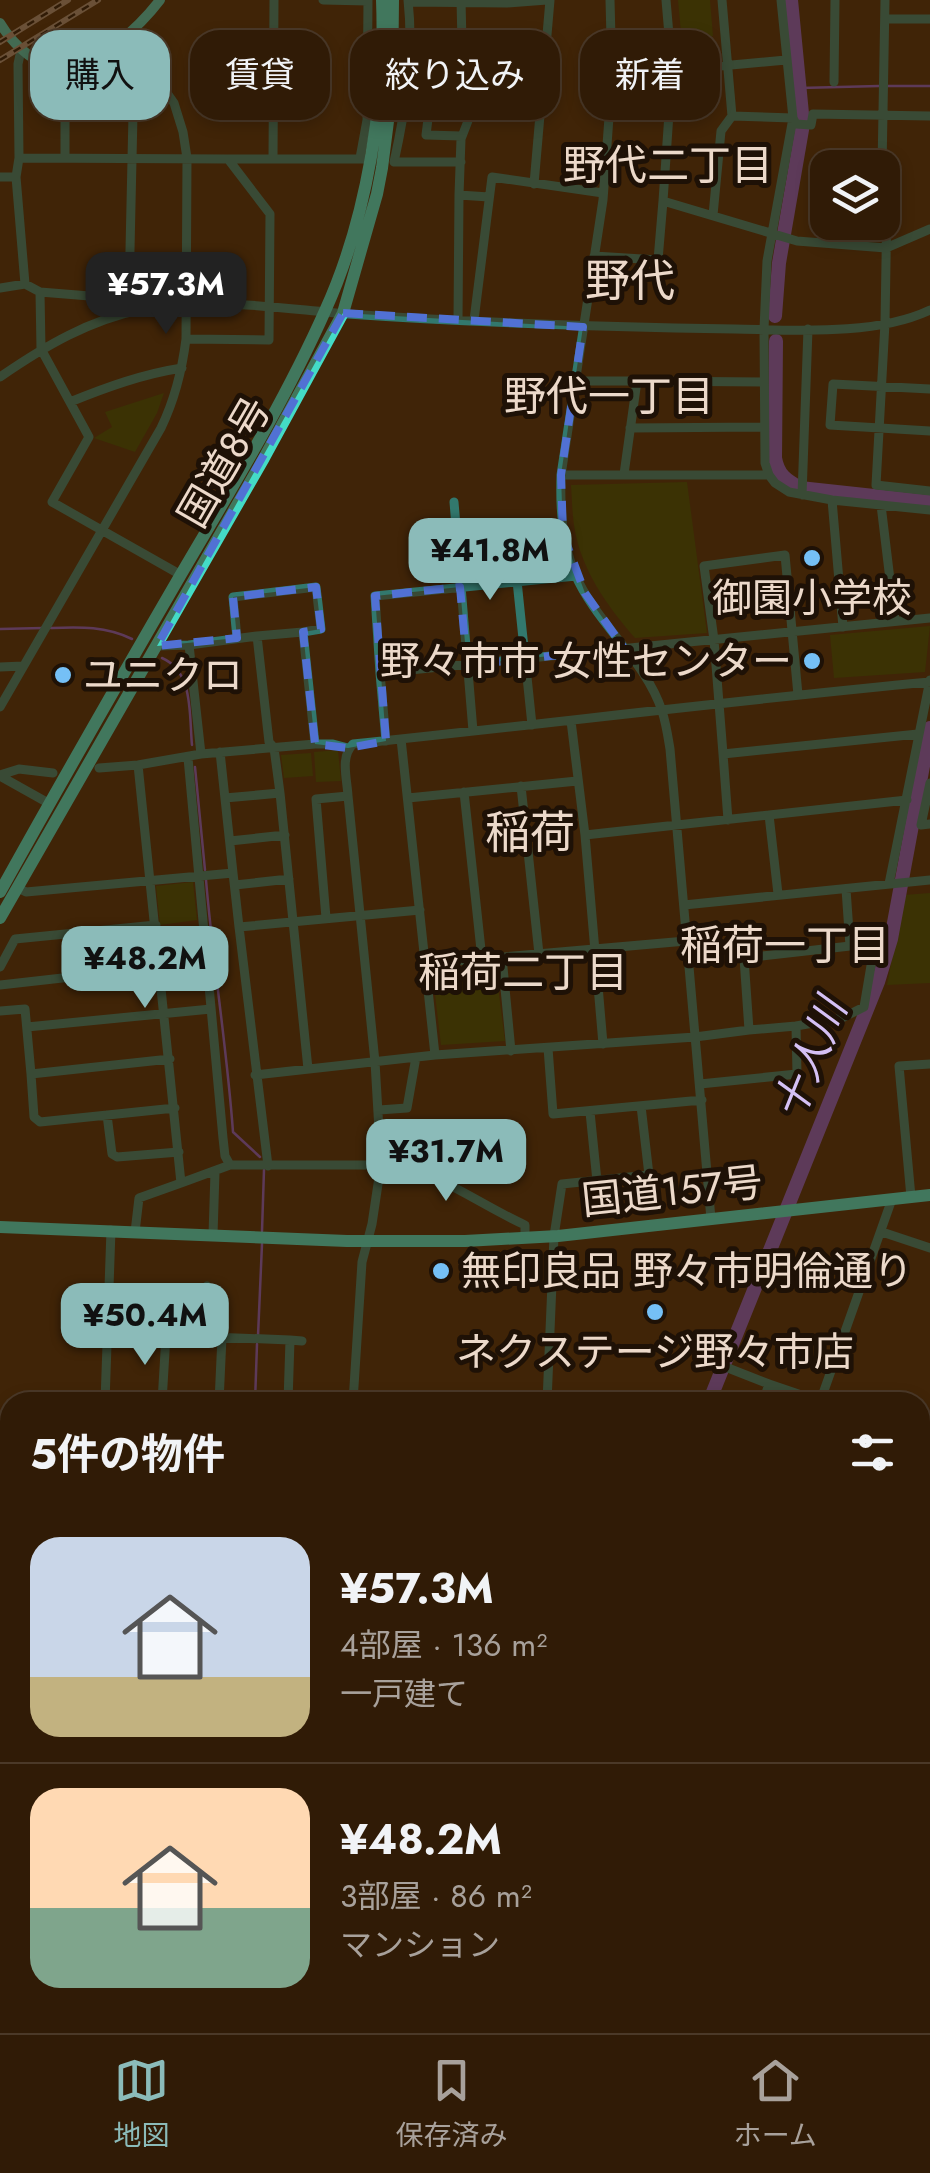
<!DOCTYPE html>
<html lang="ja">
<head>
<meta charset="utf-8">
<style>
	:root { --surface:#301b06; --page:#382410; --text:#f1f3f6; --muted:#a8a19b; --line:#4b3928; --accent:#8bbbb9 }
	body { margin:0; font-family:Jost,"Noto Sans JP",sans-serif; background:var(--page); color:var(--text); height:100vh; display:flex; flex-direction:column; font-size:38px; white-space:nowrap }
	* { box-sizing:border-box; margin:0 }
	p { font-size:32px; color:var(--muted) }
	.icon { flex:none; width:55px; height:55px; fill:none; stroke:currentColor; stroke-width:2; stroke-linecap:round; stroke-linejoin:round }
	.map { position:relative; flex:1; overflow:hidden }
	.details { position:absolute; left:0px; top:1392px; width:930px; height:642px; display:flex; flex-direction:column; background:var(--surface); border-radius:30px 30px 0 0; box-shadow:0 5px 15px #0003,0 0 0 2px var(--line) }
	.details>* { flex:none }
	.guide { position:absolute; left:30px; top:30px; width:870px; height:90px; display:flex; gap:20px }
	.fabs { position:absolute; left:810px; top:150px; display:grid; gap:20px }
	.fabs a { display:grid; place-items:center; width:90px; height:90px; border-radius:20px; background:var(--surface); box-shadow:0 5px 15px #0003,0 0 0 2px var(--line); font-size:50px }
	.price { position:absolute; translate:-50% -85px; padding:0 22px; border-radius:20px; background:var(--accent); color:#111; font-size:32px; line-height:65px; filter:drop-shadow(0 2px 5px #0008) }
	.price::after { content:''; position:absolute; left:50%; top:60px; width:30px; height:22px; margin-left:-15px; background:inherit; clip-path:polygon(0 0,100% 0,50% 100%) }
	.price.current { background:#222; color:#fff }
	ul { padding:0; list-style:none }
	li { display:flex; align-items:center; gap:30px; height:250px; padding:0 30px }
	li+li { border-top:2px solid var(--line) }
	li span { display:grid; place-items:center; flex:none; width:280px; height:200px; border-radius:30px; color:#555 }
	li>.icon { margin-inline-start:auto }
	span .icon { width:120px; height:120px; fill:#fffc; stroke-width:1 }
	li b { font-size:42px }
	h2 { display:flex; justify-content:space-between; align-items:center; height:120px; padding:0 30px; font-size:42px }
	.pill { padding:0 35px; border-radius:30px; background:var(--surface); box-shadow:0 5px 15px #0003,0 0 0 2px var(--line); font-size:35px; line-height:90px }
	.pill.current { background:var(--accent); color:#111 }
	.dock { display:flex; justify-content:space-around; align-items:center; height:140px; border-top:2px solid var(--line); background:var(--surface); font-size:28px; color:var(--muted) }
	.dock a { display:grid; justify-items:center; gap:5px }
	.dock .current { color:var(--accent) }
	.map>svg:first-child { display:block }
</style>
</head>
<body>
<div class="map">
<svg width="930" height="2033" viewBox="0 0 930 2033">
	<rect width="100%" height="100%" fill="#402408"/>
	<!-- green -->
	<path fill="#354300" d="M678 0H710L713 36 682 43Z
		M164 393 157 413 135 452 94 438 112 427 105 412Z
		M687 482 707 633 635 638C607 606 580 568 574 525 572 512 572 498 571 485Z
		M930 626 925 672 834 678 830 635Z
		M338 750 341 781 316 782 314 752Z
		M311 753 313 776 284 778 281 755Z
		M193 882 197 920 160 925 156 886Z
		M930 893V983L887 985 904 895Z
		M495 963 505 1041 441 1045 432 969Z"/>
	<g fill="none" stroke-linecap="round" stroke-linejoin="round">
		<!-- stream -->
		<path stroke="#8254bd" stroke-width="2.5" d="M887 86H930
			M800 88 879 86
			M51 628C81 627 105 626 132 639
			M0 629 43 628
			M162 658C194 672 189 715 192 745
			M195 767 205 870
			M206 880C213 964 227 1048 233 1132L260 1157
			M262 1231 264 1170
			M258 1336 262 1244
			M255 1402 257 1344
			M192 2033V2025"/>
		<!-- river -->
		<path stroke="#8254bd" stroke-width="14" d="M775 316 779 263 803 124 791 0
			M776 341 775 458C778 475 786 480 800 488L930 502
			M709 1402 878 982 891 939 930 728
			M478 2033 480 2025"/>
		<!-- minor -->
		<path stroke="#32786d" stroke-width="9" d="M323 0 368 1
			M408 0C414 55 406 108 394 162H461
			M461 0 462 43 476 44 483 52 473 108 461 139 459 195 489 197
			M610 0 612 76 603 200 561 475C560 509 562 542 575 574 596 623 646 661 662 711 666 723 668 737 670 749L711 1219
			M781 0 793 118 767 261 764 329 765 463 769 475 775 483 789 492 832 500 930 510
			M409 2 507 3 547 0
			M885 19H930
			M462 43 437 46 426 135 462 136
			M612 76 786 60
			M834 82 835 0
			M732 116 793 118 796 124 811 125 813 114 930 116
			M19 158 228 159
			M65 158V69
			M273 158 274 0
			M360 158 367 120 368 0
			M882 168 885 0
			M0 177H16L19 158 18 64 21 50
			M16 177 25 284
			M882 180 887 201 885 323 876 485 930 491
			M534 184 550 0
			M663 201 672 70 666 0
			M713 215 721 131 732 116 722 0
			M594 256 658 260 663 201 797 241 886 248 930 229
			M0 288 25 284 40 292 102 297 129 295 134 69 144 61
			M40 292 41 349 89 437 52 502 181 575
			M458 320 459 195
			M474 320 492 177 603 193
			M186 339 269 340 270 214 228 159H371
			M0 377C45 346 89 320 143 309 206 296 284 309 348 314 477 323 606 327 735 329 795 330 875 336 930 310
			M576 381H637
			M930 389 833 384 830 425 930 431
			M70 402C107 387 143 374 182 368
			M630 428 764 427
			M624 474 637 381 764 382
			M561 475H769
			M802 495 808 329
			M832 500 843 627
			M454 502 473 731
			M881 505 895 621
			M517 581 532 725
			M237 638 233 597 316 587 321 629 303 632
			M189 645 257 636
			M157 646 189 645 201 754
			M0 667 23 666
			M380 673 375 596 576 576
			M0 707 161 428C175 399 182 371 186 339L187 158 183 132 174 103 127 36
			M571 721 585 835 603 1044
			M401 739 435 1055
			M386 741 380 673 930 618
			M220 752 233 873
			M723 754 714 640 704 566 785 555 798 695
			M188 758 223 1138 225 1156 230 1165
			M99 768 138 765 201 754 315 744H333L348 748
			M0 775 19 769 53 773
			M0 776 50 804
			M930 783 921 825 930 824
			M521 786 539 954
			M464 792 482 959
			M225 798 280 793
			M408 798 577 781
			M769 815 778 894
			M728 820 723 754 918 734
			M585 835 907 800
			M230 841 285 835
			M889 884 930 680
			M235 885 289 879
			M18 888 26 892 233 873 239 927 420 910
			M684 905 930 880
			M326 918 316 799 348 796
			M239 927 268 1166
			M502 957 511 1051
			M424 964 686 941
			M0 967 15 939 156 925
			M0 985 160 967
			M0 1011 25 1009 31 1074 170 1059
			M796 1026 842 1018 864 1007 875 942 850 946
			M27 1027 211 1009
			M548 1048 553 1114 702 1100
			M308 1069 280 793 274 748 269 742 257 636 303 632 315 744
			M31 1074 34 1117 40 1122 175 1108
			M255 1075 435 1055 695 1037 749 1030
			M700 1084 797 1074 796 1026 749 1030 744 958 850 946 846 889
			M379 1110 407 1108 416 1057
			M590 1112 597 1181
			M107 1115 112 1154 117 1157 179 1152
			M181 1183 230 1165H401C446 1178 483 1206 525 1225V1238
			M911 1197 899 1066 930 1064
			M135 1232 139 1198 181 1183 138 765
			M882 1232 930 1248
			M213 1235 215 1172
			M108 1333 290 1340
			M206 1337 207 1286
			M728 1368 769 1384
			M105 1402 111 1230
			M162 1402 166 1335
			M219 1402 222 1337
			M288 1402 290 1340 302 1341
			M353 1402 362 1262 372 1224 381 1164 375 1062 348 796C347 778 340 757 353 744 546 724 737 700 930 682
			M547 1402 554 1236 562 1184 649 1175 641 1106
			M763 1402 769 1384 822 1402
			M820 1402 892 1199
			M0 1429H10
			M920 1461 930 1436
			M0 1471 10 1470
			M0 1513H10
			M920 1542 930 1546
			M0 1553H10
			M0 1617 10 1616
			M920 1617 930 1589
			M920 1651 930 1652
			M0 1685 10 1686
			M920 1763 930 1737
			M920 1836 930 1840
			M920 1895 930 1867
			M920 1984 930 1982
			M0 2020H10
			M26 2025V2033
			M181 2033 183 2025
			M328 2033V2025
			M491 2033 492 2025
			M537 2033 538 2025
			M594 2033 595 2025
			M650 2033 652 2025
			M699 2033 700 2025
			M748 2033 749 2025
			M787 2033 788 2025
			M818 2033 821 2025"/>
		<!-- major -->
		<path stroke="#47bead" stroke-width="10" d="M0 23C13 45 40 71 68 68 100 64 141 25 160 0"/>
		<!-- highway -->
		<path stroke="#44dbc6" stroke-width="12" d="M0 892C59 786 119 681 180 576 231 489 284 403 325 311 367 219 386 100 382 0
			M0 918 264 458 343 313 377 194 382 168 392 90 393 0
			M0 1227 347 1241H465L558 1236 930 1195"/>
		<!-- rail casing -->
		<g stroke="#9d8671" stroke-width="6">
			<path id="rail" d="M0 42 68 0
				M0 60 98 0"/>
		</g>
		<!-- rail -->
		<use href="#rail" stroke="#1e1106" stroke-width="2.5" stroke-dasharray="8" stroke-linecap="butt"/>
	</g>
	<!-- marked area -->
	<path d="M0 0H930V2033H0ZM343 313 583 327 561 475 563 534 585 593 624 648 467 665 460 587 375 596 386 741 348 748 315 744 303 632 321 629 316 587 233 597 237 638 157 646Z" fill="#402408" fill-opacity=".55" fill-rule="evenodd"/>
	<path fill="none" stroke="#5171d4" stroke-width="8" stroke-dasharray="20 12" stroke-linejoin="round" d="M343 313 583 327 561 475 563 534 585 593 624 648 467 665 460 587 375 596 386 741 348 748 315 744 303 632 321 629 316 587 233 597 237 638 157 646Z"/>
	<!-- markers -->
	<g fill="#75c0f6" stroke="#1e1106" stroke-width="4">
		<circle cx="812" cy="558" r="10"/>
		<circle cx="812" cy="661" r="10"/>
		<circle cx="63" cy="675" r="10"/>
		<circle cx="441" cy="1271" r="10"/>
		<circle cx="655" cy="1312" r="10"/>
	</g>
	<g text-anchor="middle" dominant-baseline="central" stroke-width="10" stroke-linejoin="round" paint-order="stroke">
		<!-- street labels -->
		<g font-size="40" fill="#ecd9ca" stroke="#1e1106">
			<text transform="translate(224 462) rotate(-60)">国道8号</text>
			<text transform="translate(672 1191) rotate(-6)">国道157号</text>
		</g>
		<!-- poi labels -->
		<g font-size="40" fill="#ecd9ca" stroke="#1e1106">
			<text x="812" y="598">御園小学校</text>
			<text x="792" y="661" text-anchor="end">野々市市 女性センター</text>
			<text x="83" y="675" text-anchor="start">ユニクロ</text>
			<text x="461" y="1271" text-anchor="start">無印良品 野々市明倫通り</text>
			<text x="655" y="1352">ネクステージ野々市店</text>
		</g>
		<!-- neighbourhood labels -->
		<g font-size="42" fill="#ecd9ca" stroke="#1e1106">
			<text x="668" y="165">野代二丁目</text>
			<text x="609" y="396">野代一丁目</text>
			<text x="785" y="945">稲荷一丁目</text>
			<text x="523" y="972">稲荷二丁目</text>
		</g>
		<!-- water labels -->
		<g font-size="42" font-style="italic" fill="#d4c0f5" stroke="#1e1106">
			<text transform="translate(810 1059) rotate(-68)">十人川</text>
		</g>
		<!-- quarter labels -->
		<g font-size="45" fill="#ecd9ca" stroke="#1e1106">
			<text x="630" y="280">野代</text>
			<text x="530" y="832">稲荷</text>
		</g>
	</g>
</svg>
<div class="fabs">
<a><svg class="icon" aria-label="layers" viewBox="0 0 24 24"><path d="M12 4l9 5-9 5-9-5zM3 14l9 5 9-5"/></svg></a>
</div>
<b class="price current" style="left:166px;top:337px">¥57.3M</b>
<b class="price" style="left:490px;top:603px">¥41.8M</b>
<b class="price" style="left:145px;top:1011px">¥48.2M</b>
<b class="price" style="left:446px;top:1204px">¥31.7M</b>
<b class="price" style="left:145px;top:1368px">¥50.4M</b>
<div class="guide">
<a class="pill current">購入</a>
<a class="pill">賃貸</a>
<a class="pill">絞り込み</a>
<a class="pill">新着</a>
</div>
<section class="details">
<h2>5件の物件<svg class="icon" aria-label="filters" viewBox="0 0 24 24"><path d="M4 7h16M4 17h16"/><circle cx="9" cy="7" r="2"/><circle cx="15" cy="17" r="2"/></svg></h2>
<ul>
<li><span style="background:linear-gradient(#c9d6e8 70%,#c2b280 0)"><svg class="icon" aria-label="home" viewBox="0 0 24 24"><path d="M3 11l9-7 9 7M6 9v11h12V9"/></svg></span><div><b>¥57.3M</b><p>4部屋 · 136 m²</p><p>一戸建て</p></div></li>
<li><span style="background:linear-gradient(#ffd9b3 60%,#7fa58c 0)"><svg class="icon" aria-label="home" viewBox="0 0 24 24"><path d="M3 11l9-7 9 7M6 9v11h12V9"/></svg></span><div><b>¥48.2M</b><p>3部屋 · 86 m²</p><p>マンション</p></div></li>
</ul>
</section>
</div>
<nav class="dock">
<a class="current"><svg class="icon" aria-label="map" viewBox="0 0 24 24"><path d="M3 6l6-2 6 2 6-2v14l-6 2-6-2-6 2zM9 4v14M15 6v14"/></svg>地図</a>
<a><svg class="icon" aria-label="saved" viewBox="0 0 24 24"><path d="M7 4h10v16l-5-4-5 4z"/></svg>保存済み</a>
<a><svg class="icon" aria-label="home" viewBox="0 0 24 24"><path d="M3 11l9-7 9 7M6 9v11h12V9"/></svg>ホーム</a>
</nav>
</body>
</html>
